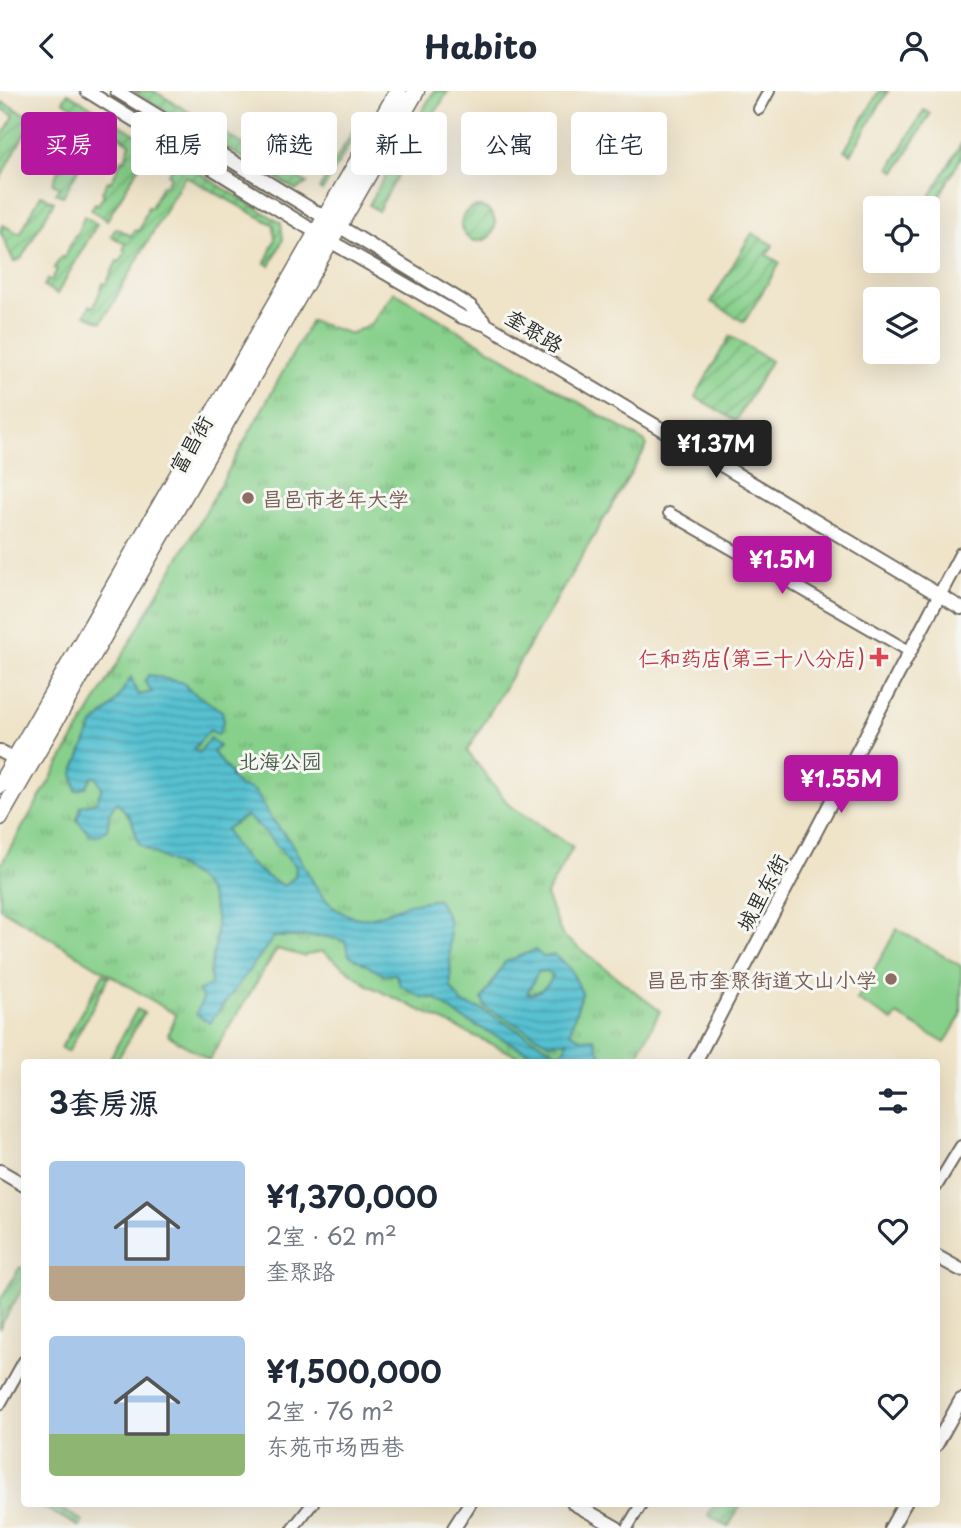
<!DOCTYPE html>
<html lang="zh">
<head>
<meta charset="utf-8">
<style>
	:root { --surface:#fff; --page:#f6f6f7; --text:#1f2937; --muted:#747a83; --accent:#b5179e }
	body { margin:0; font-family:"Playpen Sans","LXGW WenKai TC",sans-serif; background:var(--page); color:var(--text); height:100vh; display:flex; flex-direction:column; font-size:26px; white-space:nowrap }
	* { box-sizing:border-box; margin:0 }
	p { font-size:23px; color:var(--muted) }
	.icon { flex:none; width:38px; height:38px; fill:none; stroke:currentColor; stroke-width:2; stroke-linecap:round; stroke-linejoin:round }
	.map { position:relative; flex:1; overflow:hidden }
	.drawer { position:absolute; left:21px; top:968px; width:919px; height:448px; display:flex; flex-direction:column; background:var(--surface); border-radius:7px; box-shadow:0 7px 28px #0002 }
	.drawer>* { flex:none }
	.hud { position:absolute; left:21px; top:21px; width:920px; height:63px; display:flex; gap:14px }
	.buttons { position:absolute; left:863px; top:105px; display:grid; gap:14px }
	.buttons a { display:grid; place-items:center; width:77px; height:77px; border-radius:7px; background:var(--surface); box-shadow:0 7px 28px #0002; font-size:35px }
	.price { position:absolute; translate:-50% -60px; padding:0 16px; border-radius:7px; background:var(--accent); color:#fff; font-size:23px; line-height:46px; filter:drop-shadow(0 2px 4px #0008) }
	.price::after { content:''; position:absolute; left:50%; top:42px; width:21px; height:16px; margin-left:-10px; background:inherit; clip-path:polygon(0 0,100% 0,50% 100%) }
	.price.selected { background:#222; color:#fff }
	ul { padding:0; list-style:none }
	li { display:flex; align-items:center; gap:21px; height:175px; padding:0 28px }
	li span { display:grid; place-items:center; flex:none; width:196px; height:140px; border-radius:7px; color:#555 }
	li>.icon { margin-inline-start:auto }
	span .icon { width:84px; height:84px; fill:#fffc; stroke-width:1 }
	li b { font-size:30px }
	h2 { display:flex; justify-content:space-between; align-items:center; height:84px; padding:0 28px; font-size:30px }
	.tag { padding:0 24px; border-radius:7px; background:var(--surface); box-shadow:0 7px 28px #0002; font-size:24px; line-height:63px }
	.tag.selected { background:var(--accent); color:#fff }
	header { display:flex; justify-content:space-between; align-items:center; height:91px; padding:0 28px; background:var(--surface); font-size:32px; font-weight:700 }
	.map>svg:first-child { display:block }
</style>
</head>
<body>
<header><svg class="icon" aria-label="back" viewBox="0 0 24 24"><path d="M15 5l-7 7 7 7"/></svg>Habito<svg class="icon" aria-label="person" viewBox="0 0 24 24"><circle cx="12" cy="8" r="4"/><path d="M4 21q1-7 8-7t8 7"/></svg></header>
<div class="map">
<svg width="961" height="1437" viewBox="0 0 961 1437">
	<defs>
		<pattern id="park-tufts" width="24" height="20" patternUnits="userSpaceOnUse" patternTransform="scale(1.75)"><rect width="24" height="20" fill="#87d08b"/><path d="M3 7l-1-3M5 7V3M7 7l1-3M15 17l-1-3M17 17v-4M19 17l1-3" fill="none" stroke="#6fa972"/></pattern>
		<pattern id="garden-furrows" width="10" height="10" patternUnits="userSpaceOnUse" patternTransform="scale(1.75)"><rect width="10" height="10" fill="#87d08b"/><path d="M-1 1l2-2M0 10L10 0M9 11l2-2" fill="none" stroke="#6fa972"/></pattern>
		<pattern id="water-rules" width="6" height="5" patternUnits="userSpaceOnUse" patternTransform="scale(1.75)"><rect width="6" height="5" fill="#56c1d1"/><path d="M0 2.5h6" fill="none" stroke="#479daa"/></pattern>
	</defs>
	<rect width="100%" height="100%" fill="#f6f6f2"/>
	<filter id="ink" filterUnits="userSpaceOnUse"><feTurbulence type="fractalNoise" baseFrequency=".0143" numOctaves="2"/><feDisplacementMap in="SourceGraphic" scale="14" xChannelSelector="R" yChannelSelector="G"/><feConvolveMatrix kernelMatrix="1 2 1 2 8 2 1 2 1" color-interpolation-filters="sRGB"/></filter>
	<filter id="wash" filterUnits="userSpaceOnUse"><feTurbulence type="fractalNoise" baseFrequency=".00686" numOctaves="4" result="noise"/><feDisplacementMap in="SourceGraphic" scale="28" xChannelSelector="R" yChannelSelector="G"/><feGaussianBlur stdDeviation="1.57" result="paint"/><feColorMatrix in="noise" values="0 0 0 0 0 0 0 0 0 0 0 0 0 0 0 0 0 1.4 0 .05"/><feComposite in="paint" operator="in"/></filter>
	<g filter="url(#wash)">
		<rect width="100%" height="100%" fill="#efe3c8"/>
		<!-- grass -->
		<path fill="#87d08b" stroke="#597e5b" stroke-width="2" d="M897 838 961 875V924L945 952 897 924 893 930 857 909Z"/>
		<!-- park -->
		<path fill="url(#park-tufts)" stroke="#597e5b" stroke-width="2" d="M394 201 645 351 647 355 467 660 510 715 573 756 546 804 562 844 660 920 634 971H530L369 895 322 860 303 865 277 858 209 969 168 944 176 924 0 817V775L206 420 311 230 351 243 372 232Z"/>
		<!-- garden -->
		<path fill="url(#garden-furrows)" stroke="#597e5b" stroke-width="2" d="M133 0H154L307 92 296 99Z
			M434 0H448L425 39 415 33Z
			M879 0H888L851 63 845 59Z
			M68 2 281 132 283 148 270 175 265 172 275 149 274 134 185 85 102 231 85 224 90 214 94 216 103 192 106 193 117 170 120 171 126 161 123 159 126 153 111 145 116 137 131 145 135 139 139 140 148 116 151 117 162 94 165 95 171 85 168 83 172 77 147 62 107 129 91 119 95 112 98 114 104 103 102 101 108 90 111 91 122 68 125 69 130 52 63 10Z
			M2 11 33 27 0 88V48L14 25 0 16Z
			M924 19 930 23 896 81 890 77Z
			M362 24 366 26 322 100 319 98Z
			M86 27 102 37 63 105 55 102 59 96 53 92 64 65 67 66 77 43 80 44 86 34 83 32Z
			M407 45 417 50 378 120 369 114Z
			M961 53V67L935 113 928 109Z
			M41 104 54 111 21 168 14 171 0 140 3 134 20 143Z
			M461 133a17 17 0 1 1 34 0a17 17 0 1 1-34 0Z
			M84 125 97 133 57 203 44 195 48 188 51 190 57 179 54 177 61 166 64 167 75 144 77 145Z
			M752 142 773 154 767 164 780 172 744 231 711 211Z
			M730 245 771 270 736 330 695 306Z
			M103 883 109 886 68 961 61 957Z
			M137 918 144 922 116 971H108Z
			M20 1176 24 1178V1195L0 1236V1209Z
			M35 1412H50L83 1430 80 1436Z
			M715 1412H742L728 1436 708 1424Z"/>
		<!-- water -->
		<path fill="url(#water-rules)" stroke="#40767e" stroke-width="2" fill-rule="evenodd" d="M149 584 184 592 188 598 222 620 224 630 218 644 210 639 193 658 199 662 210 647 219 655 213 661 232 684 230 686 240 696C258 697 257 704 265 718 272 730 283 740 291 752 309 779 321 823 360 827 376 829 391 818 406 814 416 811 427 810 438 808L449 829 451 897 462 912 483 919 558 962 565 958 568 950 549 952 485 916 482 908 505 871 535 859 543 866 554 864 570 877 582 902 570 941 582 948 594 947 601 966 599 971H548L463 928 436 908 421 906 400 894 396 883 384 884 349 864 345 850 326 846H274L210 932 196 923 203 908 199 900 211 893C208 871 215 865 216 845 221 784 182 781 139 753L131 727 117 711 110 720 107 739 99 744 90 743 77 730 81 715 96 711 102 697 96 686H92L86 696 76 700 73 682 93 634 113 615 131 586 138 604 152 601 144 590ZM246 725C266 738 278 759 296 775L295 785 285 795C260 784 236 764 226 738ZM546 880 553 884C550 894 537 904 527 903L538 881Z"/>
	</g>
	<g filter="url(#ink)">
		<g fill="none" stroke-linecap="round" stroke-linejoin="round">
			<!-- minor casing -->
			<g stroke="#706b62" stroke-width="14">
				<path id="minor" d="M759 18 769 0
					M669 422 909 560
					M936 1096 961 1055
					M0 1313 24 1270
					M293 1437 313 1412
					M627 1437 642 1412"/>
			</g>
			<!-- tertiary casing -->
			<g stroke="#706b62" stroke-width="16">
				<path id="tertiary" d="M87 0 330 150 462 226 487 234 961 517
					M117 0 470 215 487 234
					M0 660 21 671
					M695 971 961 463
					M0 1080 24 1094
					M936 1165 961 1179
					M936 1354 961 1309
					M573 1412 617 1437
					M454 1437 470 1412
					M891 1437 905 1412"/>
			</g>
			<!-- primary casing -->
			<g stroke="#706b62" stroke-width="19">
				<path id="primary" d="M0 694 398 0
					M0 726 416 0"/>
			</g>
			<!-- minor -->
			<use href="#minor" stroke="#fff" stroke-width="10"/>
			<!-- tertiary -->
			<use href="#tertiary" stroke="#fff" stroke-width="12"/>
			<!-- primary -->
			<use href="#primary" stroke="#fff" stroke-width="16"/>
		</g>
	</g>
	<!-- markers -->
	<g fill="#8d6e63" stroke="#f6f6f2" stroke-width="2.5">
		<circle cx="248" cy="407" r="7"/>
		<circle cx="891" cy="888" r="7"/>
	</g>
	<path fill="#e0444e" stroke="#f6f6f2" stroke-width="2.5" d="M875.5 555.5h7v7h7v7h-7v7h-7v-7h-7v-7h7z"/>
	<g text-anchor="middle" dominant-baseline="central" stroke-width="6" stroke-linejoin="round" paint-order="stroke">
		<!-- street labels -->
		<g font-size="21" fill="#2b2b2b" stroke="#f6f6f2">
			<text transform="translate(535 239) rotate(31)">奎聚路</text>
			<text transform="translate(190 353) rotate(-60)">富昌街</text>
			<text transform="translate(761 801) rotate(-62)">城里东街</text>
		</g>
		<!-- education labels -->
		<g font-size="21" fill="#785e54" stroke="#f6f6f2" text-anchor="start">
			<text x="262" y="407">昌邑市老年大学</text>
			<text x="877" y="888" text-anchor="end">昌邑市奎聚街道文山小学</text>
		</g>
		<!-- health labels -->
		<g font-size="21" fill="#be3a42" stroke="#f6f6f2" text-anchor="end">
			<text x="865" y="566">仁和药店(第三十八分店)</text>
		</g>
		<!-- park labels -->
		<g font-size="21" fill="#475d48" stroke="#f6f6f2">
			<text x="280" y="669">北海公园</text>
		</g>
	</g>
</svg>
<div class="buttons">
<a><svg class="icon" aria-label="locate" viewBox="0 0 24 24"><circle cx="12" cy="12" r="6"/><path d="M12 2v4M12 18v4M2 12h4M18 12h4"/></svg></a>
<a><svg class="icon" aria-label="layers" viewBox="0 0 24 24"><path d="M12 4l9 5-9 5-9-5zM3 14l9 5 9-5"/></svg></a>
</div>
<b class="price selected" style="left:716px;top:389px">¥1.37M</b>
<b class="price" style="left:782px;top:505px">¥1.5M</b>
<b class="price" style="left:841px;top:724px">¥1.55M</b>
<div class="hud">
<a class="tag selected">买房</a>
<a class="tag">租房</a>
<a class="tag">筛选</a>
<a class="tag">新上</a>
<a class="tag">公寓</a>
<a class="tag">住宅</a>
</div>
<section class="drawer">
<h2>3套房源<svg class="icon" aria-label="filters" viewBox="0 0 24 24"><path d="M4 7h16M4 17h16"/><circle cx="9" cy="7" r="2"/><circle cx="15" cy="17" r="2"/></svg></h2>
<ul>
<li><span style="background:linear-gradient(#a9c7e8 75%,#b9a48a 0)"><svg class="icon" aria-label="home" viewBox="0 0 24 24"><path d="M3 11l9-7 9 7M6 9v11h12V9"/></svg></span><div><b>¥1,370,000</b><p>2室 · 62 m²</p><p>奎聚路</p></div><svg class="icon" aria-label="heart" viewBox="0 0 24 24"><path d="M12 20l-8-8c-3-5 5-10 8-4 3-6 11-1 8 4z"/></svg></li>
<li><span style="background:linear-gradient(#a9c7e8 70%,#8fb573 0)"><svg class="icon" aria-label="home" viewBox="0 0 24 24"><path d="M3 11l9-7 9 7M6 9v11h12V9"/></svg></span><div><b>¥1,500,000</b><p>2室 · 76 m²</p><p>东苑市场西巷</p></div><svg class="icon" aria-label="heart" viewBox="0 0 24 24"><path d="M12 20l-8-8c-3-5 5-10 8-4 3-6 11-1 8 4z"/></svg></li>
</ul>
</section>
</div>
</body>
</html>
